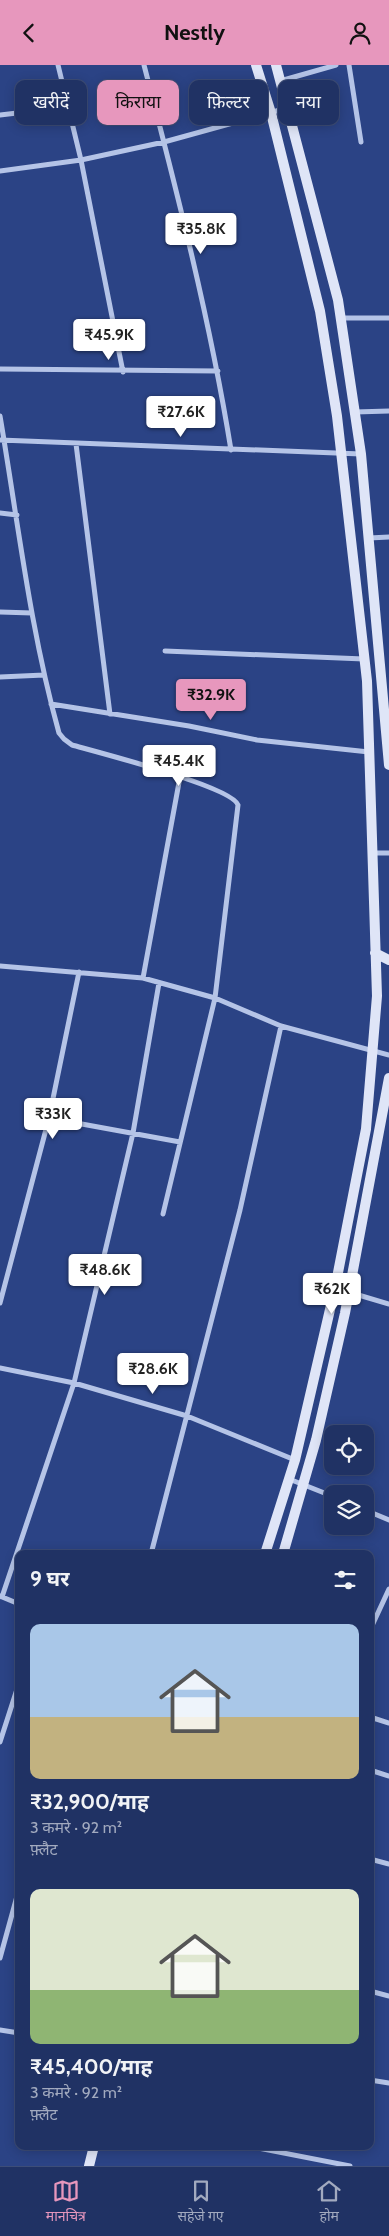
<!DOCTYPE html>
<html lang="hi">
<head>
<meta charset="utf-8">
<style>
	:root { --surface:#203264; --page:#283a6a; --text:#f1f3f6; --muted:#a2aabf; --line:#3d4d78; --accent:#e797bd }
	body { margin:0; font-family:Cabin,"Noto Sans Devanagari",sans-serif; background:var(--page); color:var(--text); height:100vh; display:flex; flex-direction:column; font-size:19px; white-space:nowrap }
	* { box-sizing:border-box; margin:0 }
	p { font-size:16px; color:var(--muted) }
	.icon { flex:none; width:28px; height:28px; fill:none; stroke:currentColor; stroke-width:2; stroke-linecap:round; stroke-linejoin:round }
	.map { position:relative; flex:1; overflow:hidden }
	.sheet { position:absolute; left:15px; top:1485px; width:359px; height:600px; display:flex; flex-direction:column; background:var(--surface); border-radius:10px; box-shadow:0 2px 12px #0003,0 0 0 1px var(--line) }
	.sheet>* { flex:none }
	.top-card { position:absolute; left:15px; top:15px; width:360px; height:45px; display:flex; gap:10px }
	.buttons { position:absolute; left:324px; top:1360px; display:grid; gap:10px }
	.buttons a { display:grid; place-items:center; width:50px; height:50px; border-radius:10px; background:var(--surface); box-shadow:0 2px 12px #0003,0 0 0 1px var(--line); font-size:25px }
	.price { position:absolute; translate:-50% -42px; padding:0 11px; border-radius:5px; background:#fff; color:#222; font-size:16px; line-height:32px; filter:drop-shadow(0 1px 2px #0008) }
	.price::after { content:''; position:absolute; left:50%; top:30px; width:15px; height:11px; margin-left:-8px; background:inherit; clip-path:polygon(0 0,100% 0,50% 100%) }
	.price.selected { background:var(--accent); color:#111 }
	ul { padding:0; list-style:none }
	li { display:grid; align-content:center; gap:10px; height:265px; padding:0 15px }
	li span { display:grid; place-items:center; height:155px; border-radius:10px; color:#555 }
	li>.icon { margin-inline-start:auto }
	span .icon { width:90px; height:90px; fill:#fffc; stroke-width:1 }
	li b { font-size:21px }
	h2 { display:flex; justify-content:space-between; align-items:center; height:60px; padding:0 15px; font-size:21px }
	.tag { padding:0 18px; border-radius:10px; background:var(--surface); box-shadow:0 2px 12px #0003,0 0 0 1px var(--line); font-size:18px; line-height:45px }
	.tag.selected { background:var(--accent); color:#111 }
	header { display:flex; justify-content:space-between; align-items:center; height:65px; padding:0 15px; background:var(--accent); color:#111; font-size:22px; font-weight:700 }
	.dock { display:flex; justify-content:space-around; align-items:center; height:70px; border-top:1px solid var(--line); background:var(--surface); font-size:14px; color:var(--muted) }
	.dock a { display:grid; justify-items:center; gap:2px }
	.dock .selected { color:var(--accent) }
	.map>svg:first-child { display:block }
</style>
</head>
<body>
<header><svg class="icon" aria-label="back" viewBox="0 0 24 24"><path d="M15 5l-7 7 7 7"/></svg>Nestly<svg class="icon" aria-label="person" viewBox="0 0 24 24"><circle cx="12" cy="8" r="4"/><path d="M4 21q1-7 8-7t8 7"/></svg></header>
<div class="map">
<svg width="389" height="2101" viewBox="0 0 389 2101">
	<rect width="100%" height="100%" fill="#2b4385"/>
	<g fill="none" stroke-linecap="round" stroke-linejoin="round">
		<!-- street -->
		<path stroke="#b5c4e7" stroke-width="5" d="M58 0 81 95 123 307
			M144 0C177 127 210 255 231 385
			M349 0 361 77
			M280 16 336 0
			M0 50 68 42
			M0 106 81 95 164 77 287 43
			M341 253H389
			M0 304 218 306
			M355 347 389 346
			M0 351C18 457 30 564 59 668L64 674 72 680C97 687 233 722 238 740L215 933 163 1149
			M0 375 361 389
			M76 379 110 649
			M0 448 17 450
			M369 473 389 472
			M0 547 32 548
			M165 586 364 594
			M0 612 44 610
			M51 639 189 661 257 675 369 687
			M373 788H389
			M0 901 143 913 215 933 281 961 389 990
			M143 913 180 712
			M49 1053 180 1077
			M335 1223 389 1239
			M0 1238 49 1053 79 907
			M0 1303 74 1318 187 1351 295 1395
			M289 1414 332 1431
			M365 1445 389 1455
			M151 1489 240 1145 281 961
			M0 1531 19 1539
			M2 1532 74 1318 133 1068 159 918
			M370 1565 389 1524
			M370 1652 389 1658
			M0 1677 19 1618
			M370 1705 389 1711
			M370 1794 389 1799
			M0 1893 19 1824
			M370 1926 389 1931
			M0 1965 19 1968
			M370 2015 389 2018
			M248 2081 350 2101"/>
		<!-- secondary -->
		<path stroke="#dfe5f7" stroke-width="10" d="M256 0 271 48 320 246 337 351 367 616 377 931 366 1064 335 1223 295 1395 265 1489
			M276 0 338 235 361 389 389 700
			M375 888 389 895
			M283 1489 316 1375 345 1248 389 1013
			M89 2101 94 2081"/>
	</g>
</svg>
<div class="buttons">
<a><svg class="icon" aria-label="locate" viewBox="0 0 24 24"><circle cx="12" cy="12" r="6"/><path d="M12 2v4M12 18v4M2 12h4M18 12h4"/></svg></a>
<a><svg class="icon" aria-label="layers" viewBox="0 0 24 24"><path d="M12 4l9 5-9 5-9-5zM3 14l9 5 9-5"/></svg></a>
</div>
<b class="price" style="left:201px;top:190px">₹35.8K</b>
<b class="price" style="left:109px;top:296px">₹45.9K</b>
<b class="price" style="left:181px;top:373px">₹27.6K</b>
<b class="price selected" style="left:211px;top:656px">₹32.9K</b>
<b class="price" style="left:179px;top:722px">₹45.4K</b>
<b class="price" style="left:53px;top:1075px">₹33K</b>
<b class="price" style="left:105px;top:1231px">₹48.6K</b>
<b class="price" style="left:332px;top:1250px">₹62K</b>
<b class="price" style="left:153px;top:1330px">₹28.6K</b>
<div class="top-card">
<a class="tag">खरीदें</a>
<a class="tag selected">किराया</a>
<a class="tag">फ़िल्टर</a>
<a class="tag">नया</a>
</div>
<section class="sheet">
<h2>9 घर<svg class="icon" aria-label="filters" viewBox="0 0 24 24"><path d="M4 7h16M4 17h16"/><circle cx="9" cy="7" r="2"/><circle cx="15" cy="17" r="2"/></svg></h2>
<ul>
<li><span style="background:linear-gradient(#a9c7e8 60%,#c2b280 0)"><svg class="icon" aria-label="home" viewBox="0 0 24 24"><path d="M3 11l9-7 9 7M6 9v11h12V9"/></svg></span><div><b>₹32,900/माह</b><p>3 कमरे · 92 m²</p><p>फ़्लैट</p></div></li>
<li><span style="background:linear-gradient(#dfe7d0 65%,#8fb573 0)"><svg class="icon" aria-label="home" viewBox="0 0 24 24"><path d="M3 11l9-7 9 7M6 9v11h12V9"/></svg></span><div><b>₹45,400/माह</b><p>3 कमरे · 92 m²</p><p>फ़्लैट</p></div></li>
</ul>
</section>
</div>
<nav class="dock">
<a class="selected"><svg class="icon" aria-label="map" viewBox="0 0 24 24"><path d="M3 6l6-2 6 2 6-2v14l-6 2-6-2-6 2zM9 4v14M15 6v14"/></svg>मानचित्र</a>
<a><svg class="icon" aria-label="saved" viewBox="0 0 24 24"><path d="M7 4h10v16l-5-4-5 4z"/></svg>सहेजे गए</a>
<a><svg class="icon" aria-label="home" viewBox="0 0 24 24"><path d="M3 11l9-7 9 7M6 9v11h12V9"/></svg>होम</a>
</nav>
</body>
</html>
